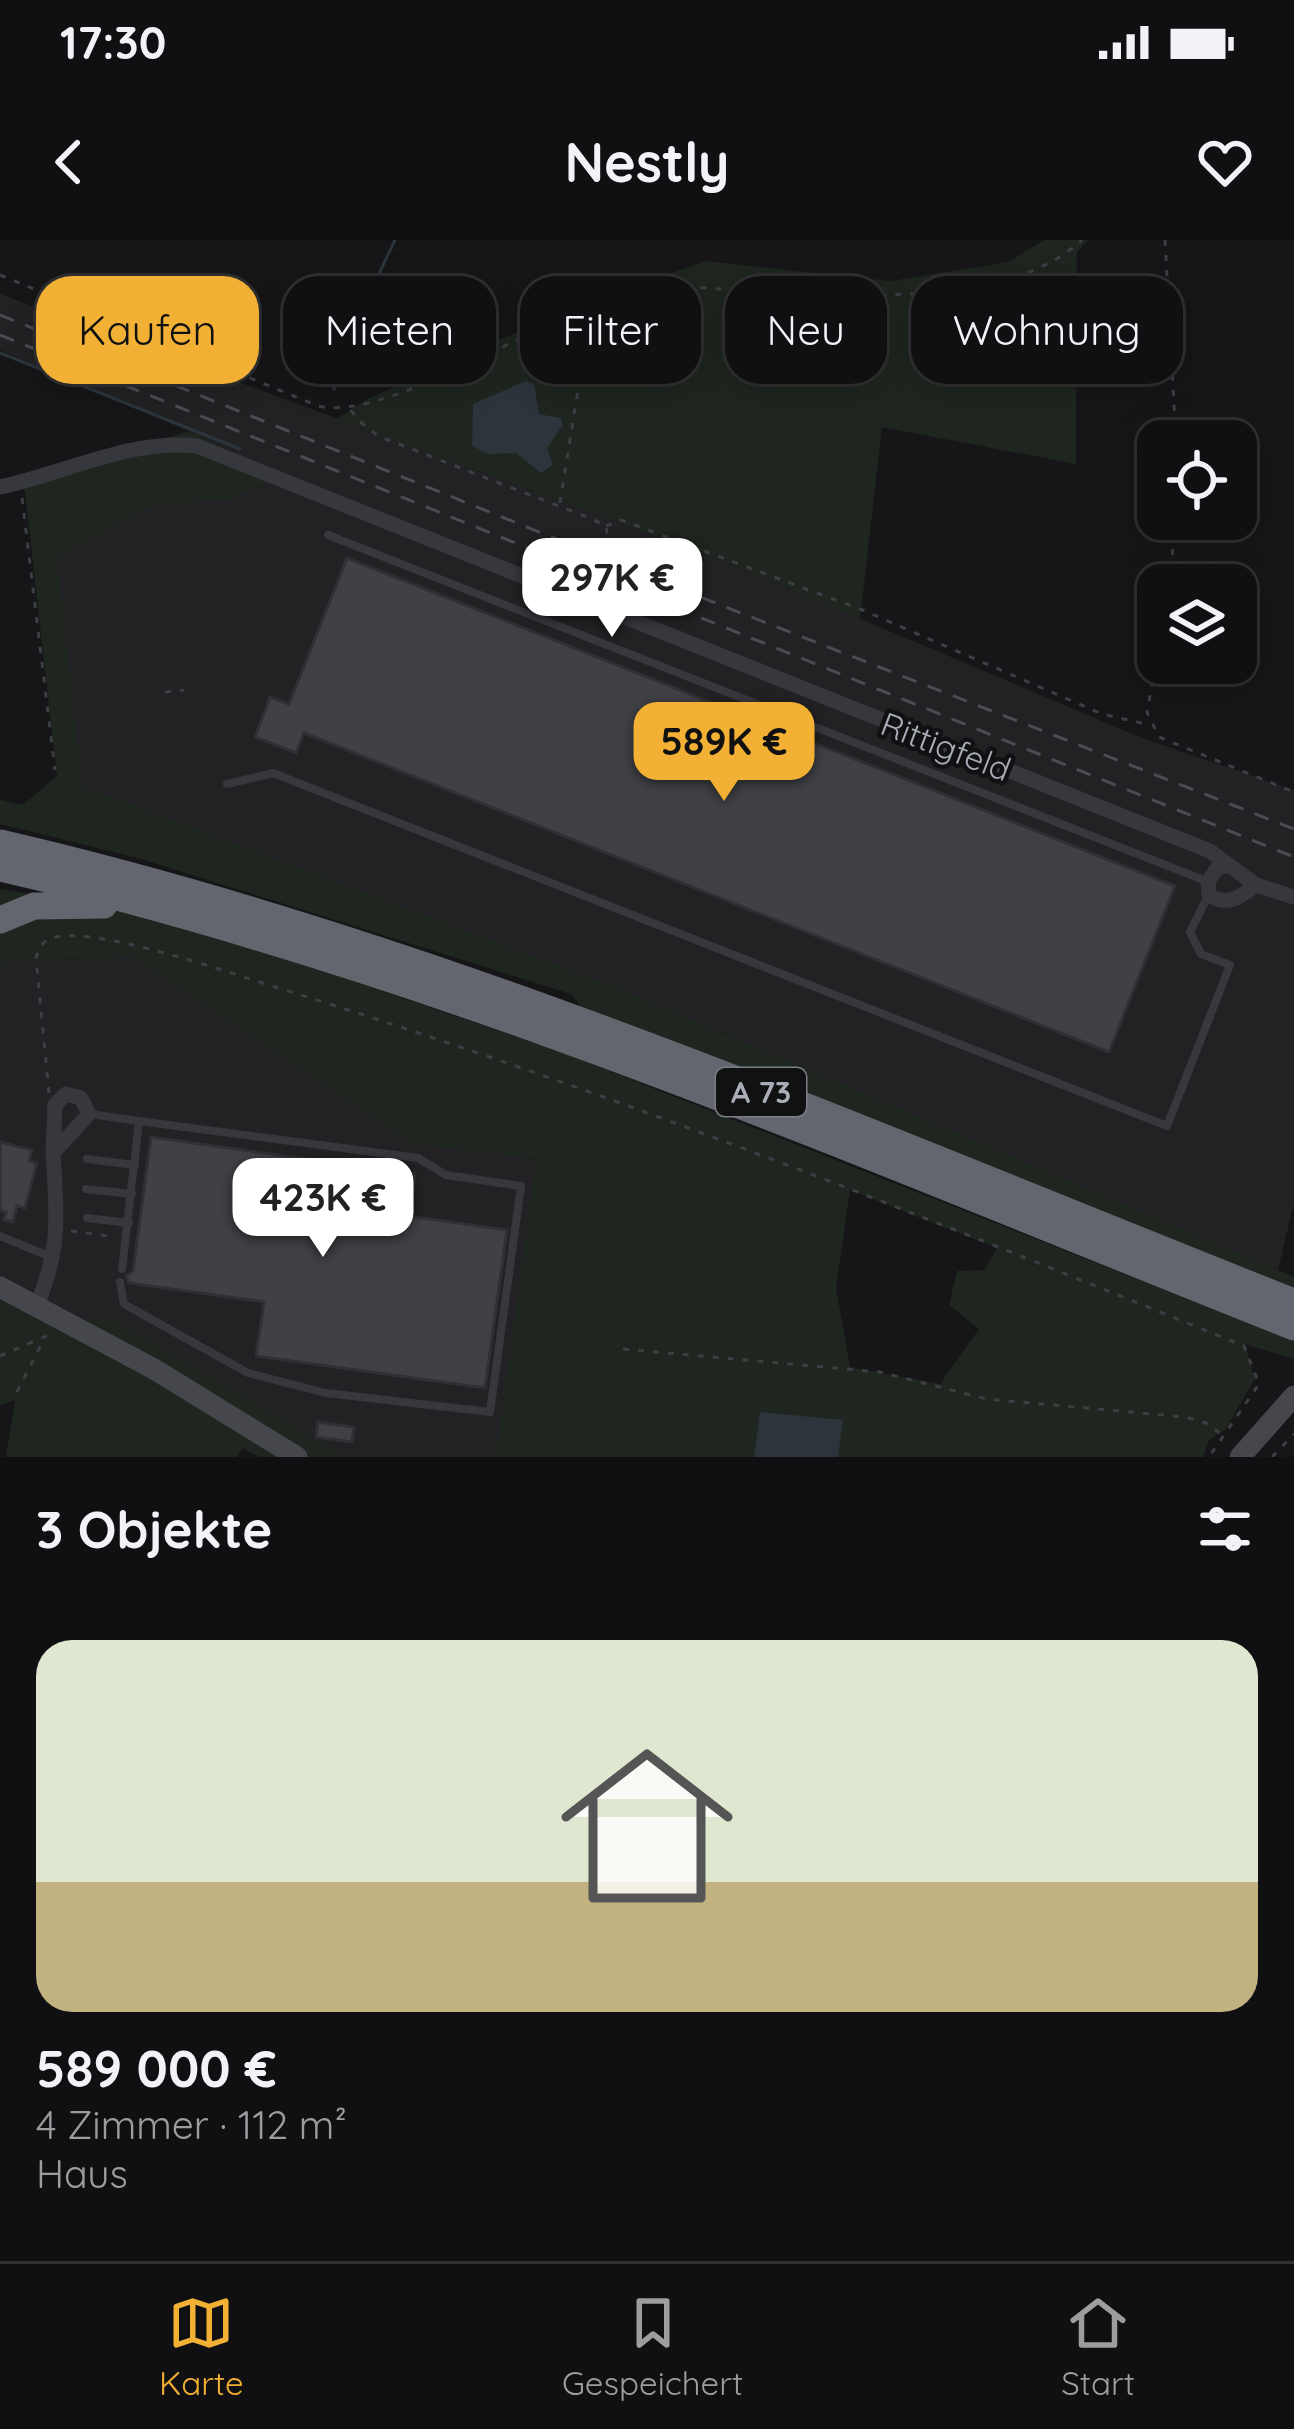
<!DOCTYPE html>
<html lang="de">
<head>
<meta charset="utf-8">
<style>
	:root { --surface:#101012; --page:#19191b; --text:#f1f3f6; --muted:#9c9d9f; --line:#303032; --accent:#f2b134 }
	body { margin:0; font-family:Quicksand,sans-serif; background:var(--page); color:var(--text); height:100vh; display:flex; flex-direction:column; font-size:45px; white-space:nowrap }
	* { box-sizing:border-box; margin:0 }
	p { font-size:39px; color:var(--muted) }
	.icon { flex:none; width:66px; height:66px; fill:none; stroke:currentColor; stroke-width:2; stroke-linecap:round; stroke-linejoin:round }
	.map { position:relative; height:1217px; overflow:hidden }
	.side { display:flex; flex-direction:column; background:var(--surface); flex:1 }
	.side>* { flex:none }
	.guide { position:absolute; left:36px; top:36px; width:1224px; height:108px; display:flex; gap:24px }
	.controls { position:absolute; left:1137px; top:180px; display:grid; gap:24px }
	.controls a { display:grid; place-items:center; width:120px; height:120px; border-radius:24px; background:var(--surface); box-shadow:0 6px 30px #0003,0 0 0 3px var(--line); font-size:60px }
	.price { position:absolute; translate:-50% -102px; padding:0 27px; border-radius:24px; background:#fff; color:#222; font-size:39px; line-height:78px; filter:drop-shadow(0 3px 6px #0008) }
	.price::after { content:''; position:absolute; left:50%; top:72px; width:36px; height:27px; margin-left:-18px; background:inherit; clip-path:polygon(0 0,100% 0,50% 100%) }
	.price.on { background:var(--accent); color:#111 }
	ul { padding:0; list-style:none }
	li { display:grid; align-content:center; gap:24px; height:636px; padding:0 36px }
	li+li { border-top:3px solid var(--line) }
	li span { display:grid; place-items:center; height:372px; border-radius:36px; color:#555 }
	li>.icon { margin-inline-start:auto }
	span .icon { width:216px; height:216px; fill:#fffc; stroke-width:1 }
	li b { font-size:51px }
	h2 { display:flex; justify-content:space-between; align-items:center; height:144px; padding:0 36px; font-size:51px }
	.chip { padding:0 42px; border-radius:36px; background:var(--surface); box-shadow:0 6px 30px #0003,0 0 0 3px var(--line); font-size:42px; line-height:108px }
	.chip.on { background:var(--accent); color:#111 }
	.status { display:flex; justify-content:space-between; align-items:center; height:84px; padding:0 60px; background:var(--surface); direction:ltr }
	.status svg { height:33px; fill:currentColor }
	header { display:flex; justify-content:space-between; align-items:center; height:156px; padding:0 36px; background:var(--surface); font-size:54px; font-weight:800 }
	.tabs { display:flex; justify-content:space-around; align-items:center; height:168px; border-top:3px solid var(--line); background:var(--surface); font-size:33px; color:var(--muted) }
	.tabs a { display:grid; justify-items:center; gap:6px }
	.tabs .on { color:var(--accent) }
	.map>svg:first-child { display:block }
</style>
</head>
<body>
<div class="status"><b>17:30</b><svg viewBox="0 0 49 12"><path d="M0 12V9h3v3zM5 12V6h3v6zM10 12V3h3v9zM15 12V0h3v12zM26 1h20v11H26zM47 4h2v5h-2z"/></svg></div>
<header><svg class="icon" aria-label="back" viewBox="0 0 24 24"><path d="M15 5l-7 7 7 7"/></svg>Nestly<svg class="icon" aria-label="heart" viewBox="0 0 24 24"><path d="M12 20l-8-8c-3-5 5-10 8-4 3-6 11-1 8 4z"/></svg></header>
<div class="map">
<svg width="1294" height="1217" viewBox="0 0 1294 1217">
	<rect width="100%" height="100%" fill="#161618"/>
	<!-- built -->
	<path fill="#222225" d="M0 54 736 326 1142 498 1294 550V962L1278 1030 608 744 82 546 57 317 154 265 229 259 281 237 189 191 0 110Z
		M133 717 413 904 536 919 496 1217H346L67 1082 0 1038V728L11 720Z"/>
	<!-- green -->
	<path fill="#1e261f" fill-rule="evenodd" d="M1044 0H1088L1077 12 1076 224 882 187 860 379 736 326 337 179 365 160 587 61 707 21 890 41 1008 22Z
		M189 191 282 237 229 259 154 265 57 317 82 546 608 744 1294 1037V1047L582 768 571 754 138 618 0 584V560L23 565 57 536 24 243Z
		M0 649 137 672 273 714 564 813 1294 1101V1119L1245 1104 1255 1139 1225 1190 1209 1200 1203 1217H496L536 919 413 904 133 717 12 720 0 728ZM850 950 997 1008 984 1030 957 1031 949 1065 979 1089 940 1144 850 1127 836 1048Z
		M0 1038 67 1082 108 1077 346 1217H259L243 1208 237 1217H6L15 1160 0 1165Z"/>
	<!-- water -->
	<path fill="#2c353c" d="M526 141 534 144 539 174 561 178 563 185 547 208 553 225 541 233 516 213 489 214 472 206 473 164Z
		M760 1172 843 1180 838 1217H754Z"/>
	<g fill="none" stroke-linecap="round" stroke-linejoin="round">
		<!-- stream -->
		<path stroke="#2c353c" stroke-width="3" d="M0 113 240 209
			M334 149 348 99 395 0"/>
	</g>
	<!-- building -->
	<path fill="#404145" stroke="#303034" stroke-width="3" d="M1032 64 1070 69 1067 91 1029 87Z
		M347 318 1175 646 1109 812 304 493 296 513 255 497 270 457 289 464Z
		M151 897 415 934 409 976 507 990 485 1148 256 1116 264 1062 129 1043 126 1036 133 1031Z
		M0 902 32 910 29 921 37 923 25 968 17 966 13 982 4 980 6 972 0 971Z
		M318 1182 354 1187 352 1202 316 1197Z"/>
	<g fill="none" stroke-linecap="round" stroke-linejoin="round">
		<!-- path -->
		<path stroke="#3d3f44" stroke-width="3" stroke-dasharray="6 9" stroke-linecap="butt" d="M1165 0 1176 201
			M1040 33 1041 57
			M0 35 318 166C384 181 524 90 590 66 614 57 646 50 671 47 692 46 715 49 735 50 835 54 1005 72 1082 0
			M351 170 358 180 378 196 592 279 606 286 608 301
			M22 258 55 530
			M560 263 577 156 593 89 592 66
			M606 286 621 280 860 369 1102 474 1150 485
			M1170 345 1175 279
			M1158 411 1147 472 1159 497 1294 552
			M165 452 184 450
			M49 853 36 718C39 709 42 701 52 698 93 685 227 732 272 746 603 848 924 976 1244 1106L1259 1144 1209 1217
			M71 991 115 997
			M623 1109 880 1132 987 1159 1185 1177 1206 1183 1224 1196
			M0 1116 51 1094
			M17 1152 43 1101
			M1272 1217 1294 1194"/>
		<!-- lane -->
		<path stroke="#37383d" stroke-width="8" d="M328 295 1206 641
			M227 544 273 533 1167 886 1230 725 1201 714 1190 692 1208 656
			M90 874 139 881 122 1029
			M87 919 135 925
			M86 949 132 954
			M87 978 129 983
			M0 996 53 1018
			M120 1042 124 1064 248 1133 326 1153 490 1172 521 946 446 935 418 918 139 881"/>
		<!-- street -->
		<path stroke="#37383d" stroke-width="15" d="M0 247C63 234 132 198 197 206L1210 611 1256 645 1294 657
			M1226 626 1217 628 1208 642 1209 655C1227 667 1241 657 1256 645
			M37 1065C61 1007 57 975 53 913L89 874 81 858 66 854 55 865 53 913"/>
		<!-- secondary -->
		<path stroke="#45474d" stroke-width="21" d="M0 1047 154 1129 297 1217
			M1240 1217 1294 1156"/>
		<!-- highway -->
		<path stroke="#63666e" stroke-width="27" d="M0 603C446 706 870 895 1294 1062
			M0 628C446 731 870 919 1294 1087
			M0 680 34 666 104 665"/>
		<!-- rail -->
		<path stroke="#4a4c52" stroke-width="3" stroke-dasharray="15 12" stroke-linecap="butt" d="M0 75 723 366 1294 589
			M0 95 1294 617"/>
	</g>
	<g text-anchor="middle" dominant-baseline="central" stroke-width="9" stroke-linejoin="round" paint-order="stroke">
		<!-- shield labels -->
		<rect fill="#111113" stroke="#7b7e86" stroke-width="3" x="716" y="828" width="90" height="48" rx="9"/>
		<g font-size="30" font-weight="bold" fill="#a8adb8">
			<text x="761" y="852">A 73</text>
		</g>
		<!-- street labels -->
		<g font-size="33" fill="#a8adb8" stroke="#111113">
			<text transform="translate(946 506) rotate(21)">Rittigfeld</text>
		</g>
	</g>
</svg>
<div class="controls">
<a><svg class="icon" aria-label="locate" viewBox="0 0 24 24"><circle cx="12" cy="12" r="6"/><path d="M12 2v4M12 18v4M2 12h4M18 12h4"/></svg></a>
<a><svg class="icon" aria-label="layers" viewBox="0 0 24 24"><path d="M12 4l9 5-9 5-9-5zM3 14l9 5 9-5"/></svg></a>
</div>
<b class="price" style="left:612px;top:400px">297K €</b>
<b class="price on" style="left:724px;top:564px">589K €</b>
<b class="price" style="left:323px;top:1020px">423K €</b>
<div class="guide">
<a class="chip on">Kaufen</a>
<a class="chip">Mieten</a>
<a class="chip">Filter</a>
<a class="chip">Neu</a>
<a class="chip">Wohnung</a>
</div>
</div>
<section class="side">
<h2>3 Objekte<svg class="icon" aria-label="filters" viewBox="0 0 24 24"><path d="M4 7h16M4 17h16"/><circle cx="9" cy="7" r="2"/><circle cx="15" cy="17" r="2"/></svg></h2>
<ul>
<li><span style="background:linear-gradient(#dfe7d0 65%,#c2b280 0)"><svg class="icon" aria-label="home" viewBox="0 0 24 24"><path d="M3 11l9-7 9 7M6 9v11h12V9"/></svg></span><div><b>589 000 €</b><p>4 Zimmer · 112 m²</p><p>Haus</p></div></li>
</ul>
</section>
<nav class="tabs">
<a class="on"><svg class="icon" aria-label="map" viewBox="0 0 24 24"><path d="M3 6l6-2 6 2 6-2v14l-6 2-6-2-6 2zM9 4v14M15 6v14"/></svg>Karte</a>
<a><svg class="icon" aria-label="saved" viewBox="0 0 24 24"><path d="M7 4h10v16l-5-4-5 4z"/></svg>Gespeichert</a>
<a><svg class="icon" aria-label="home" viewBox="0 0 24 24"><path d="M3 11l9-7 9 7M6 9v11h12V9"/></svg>Start</a>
</nav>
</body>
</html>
